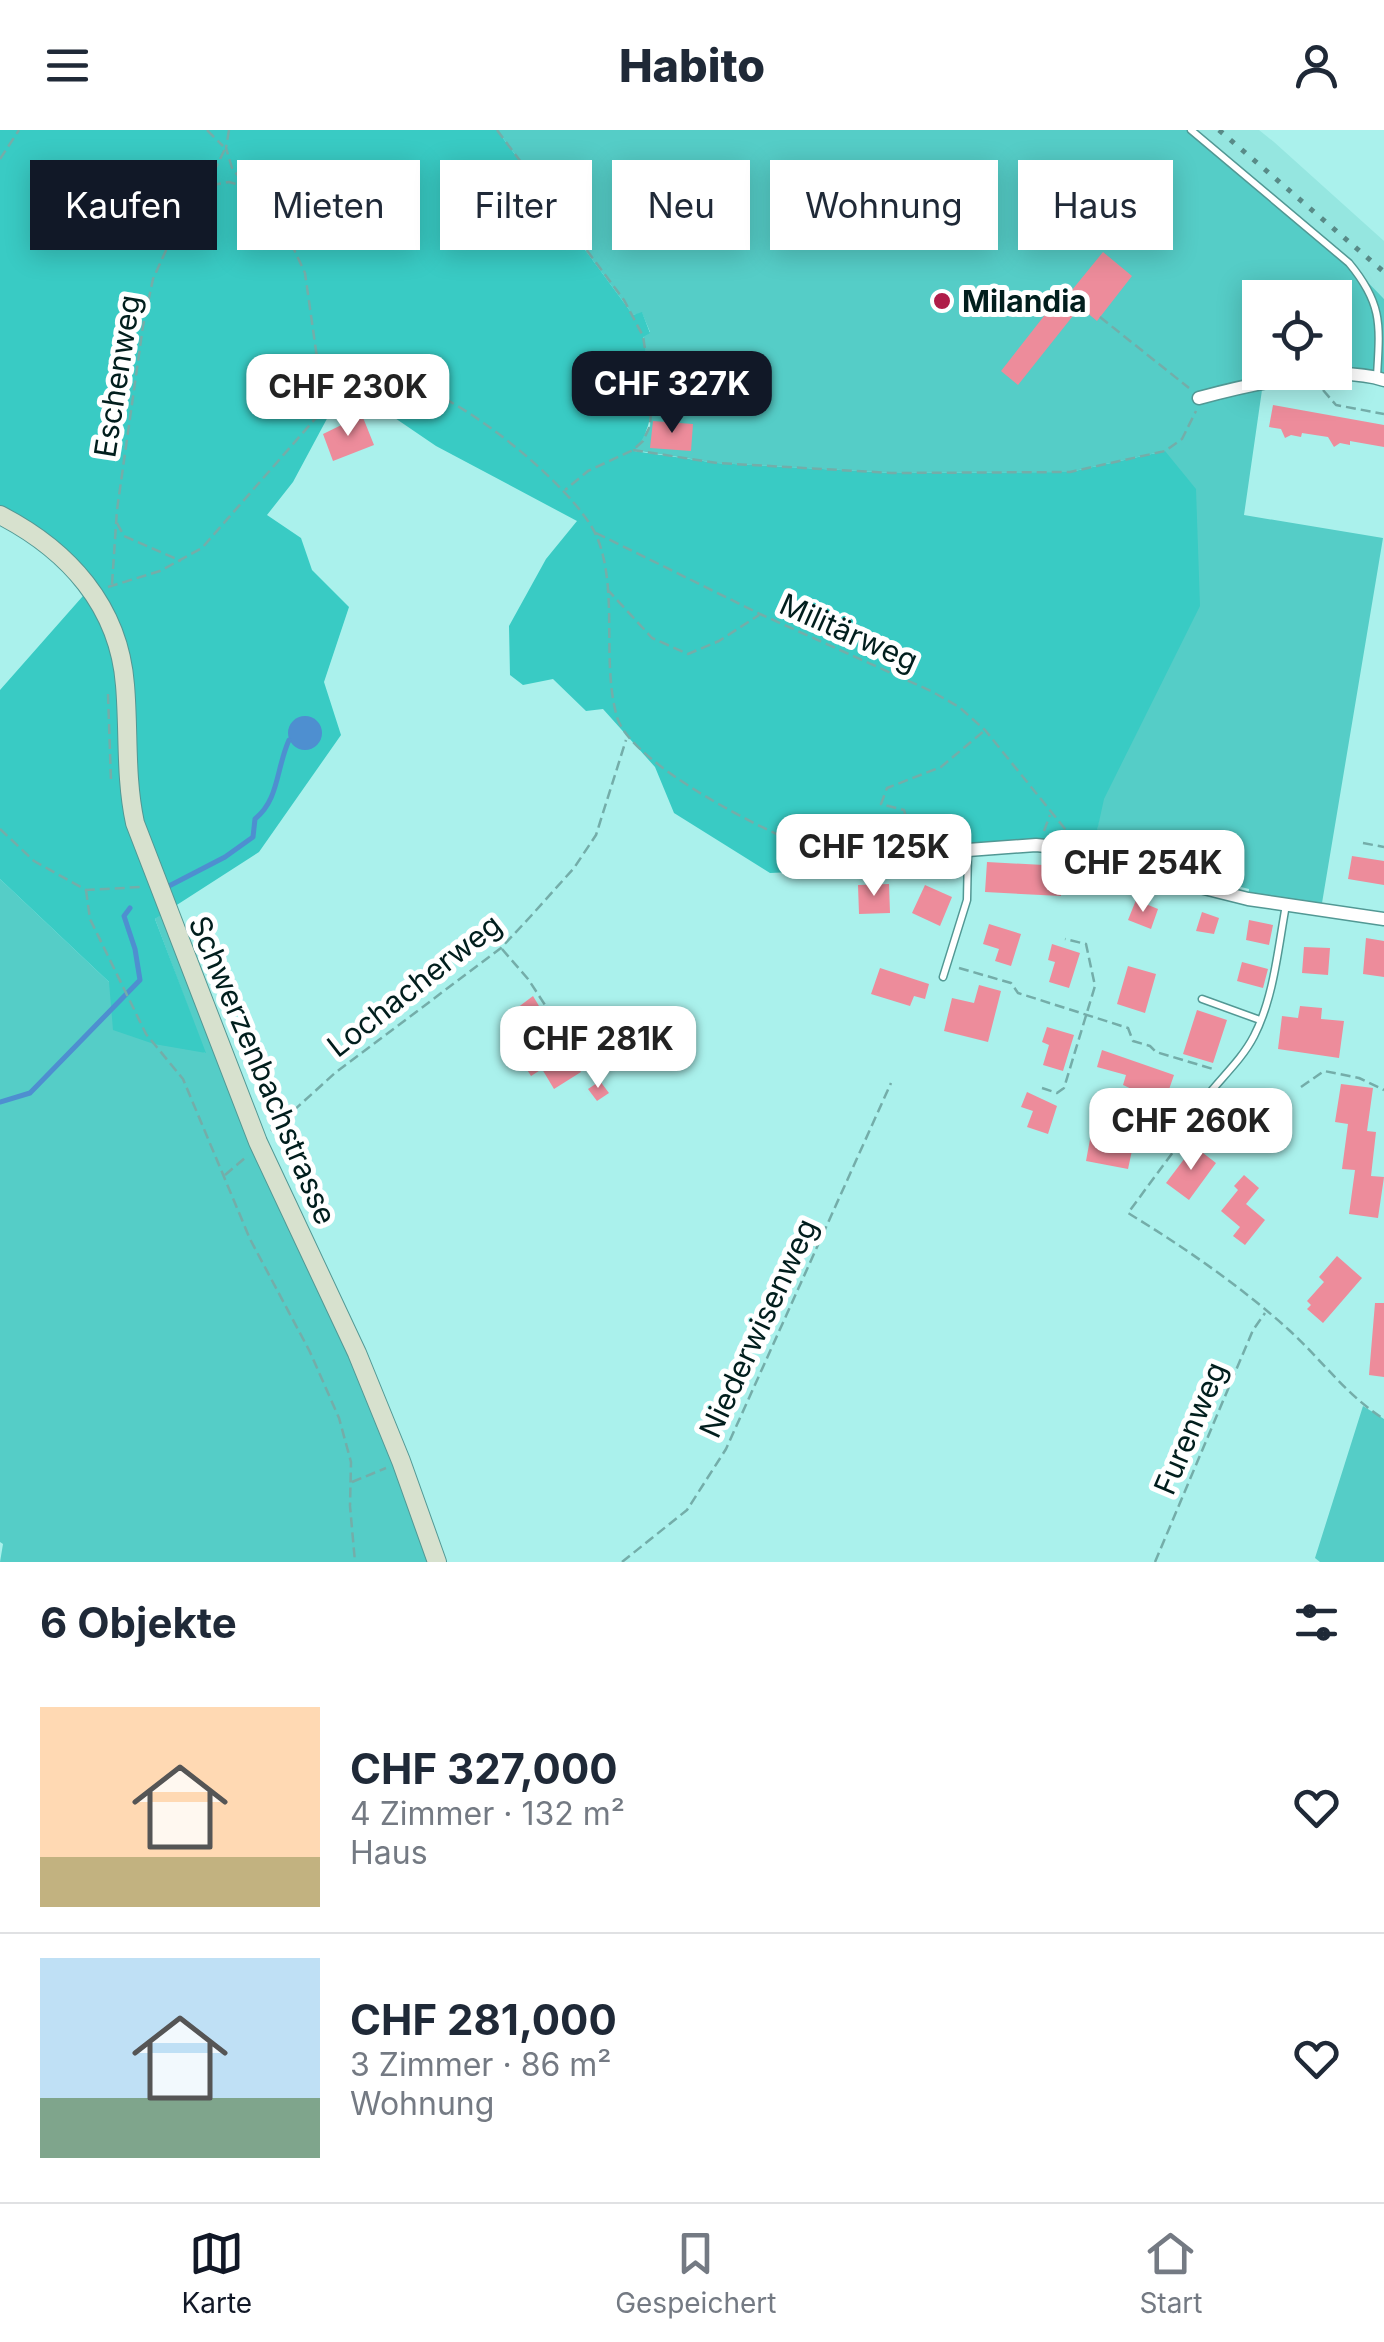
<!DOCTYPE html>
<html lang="de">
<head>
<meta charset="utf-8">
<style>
	:root { --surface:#fff; --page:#f2f2f3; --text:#1f2937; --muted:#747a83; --line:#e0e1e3; --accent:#111827 }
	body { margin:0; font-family:Inter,sans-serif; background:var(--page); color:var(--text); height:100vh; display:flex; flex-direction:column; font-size:38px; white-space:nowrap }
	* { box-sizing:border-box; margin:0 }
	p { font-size:32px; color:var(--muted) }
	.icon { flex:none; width:55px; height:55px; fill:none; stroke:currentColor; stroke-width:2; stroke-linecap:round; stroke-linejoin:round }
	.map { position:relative; height:1432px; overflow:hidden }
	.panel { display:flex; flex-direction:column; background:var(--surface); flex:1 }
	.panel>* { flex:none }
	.banner { position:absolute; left:30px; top:30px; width:1325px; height:90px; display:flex; gap:20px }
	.buttons { position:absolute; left:1242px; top:150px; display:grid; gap:20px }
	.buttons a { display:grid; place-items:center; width:110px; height:110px; border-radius:0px; background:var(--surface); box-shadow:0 5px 25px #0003; font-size:50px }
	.price { position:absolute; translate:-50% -85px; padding:0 22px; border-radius:20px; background:#fff; color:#222; font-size:32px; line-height:65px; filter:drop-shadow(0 2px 5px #0008) }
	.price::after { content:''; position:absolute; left:50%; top:60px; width:30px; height:22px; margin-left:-15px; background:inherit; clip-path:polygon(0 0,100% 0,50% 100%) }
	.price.current { background:var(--accent); color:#fff }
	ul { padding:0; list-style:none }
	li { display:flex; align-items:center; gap:30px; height:250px; padding:0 40px }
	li+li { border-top:2px solid var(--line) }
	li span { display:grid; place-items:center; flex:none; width:280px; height:200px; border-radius:0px; color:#555 }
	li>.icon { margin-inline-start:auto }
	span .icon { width:120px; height:120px; fill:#fffc; stroke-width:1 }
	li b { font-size:42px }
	h2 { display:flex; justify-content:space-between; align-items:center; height:120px; padding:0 40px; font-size:42px }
	.tag { padding:0 35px; border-radius:0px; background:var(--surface); box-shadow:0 5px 25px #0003; font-size:35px; line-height:90px }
	.tag.current { background:var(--accent); color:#fff }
	header { display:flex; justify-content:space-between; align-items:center; height:130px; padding:0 40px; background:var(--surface); font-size:45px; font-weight:800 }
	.dock { display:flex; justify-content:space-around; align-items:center; height:140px; border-top:2px solid var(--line); background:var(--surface); font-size:28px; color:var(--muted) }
	.dock a { display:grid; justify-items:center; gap:5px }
	.dock .current { color:var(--accent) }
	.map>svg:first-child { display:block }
</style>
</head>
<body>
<header><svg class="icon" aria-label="menu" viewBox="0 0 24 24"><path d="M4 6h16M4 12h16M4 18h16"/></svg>Habito<svg class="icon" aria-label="person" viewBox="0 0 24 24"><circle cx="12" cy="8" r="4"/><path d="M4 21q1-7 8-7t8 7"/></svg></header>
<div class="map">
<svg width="1384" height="1432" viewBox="0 0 1384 1432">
	<rect width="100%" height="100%" fill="#aaf1ec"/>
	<!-- built -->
	<path fill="#95e6e0" d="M1191 0H1259L1274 12 1384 111V169Z"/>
	<!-- green -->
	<path fill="#55cdc7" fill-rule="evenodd" d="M497 0H1191L1349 133 1384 169V250L1376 248 1263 253 1244 385 1383 408 1321 779 1248 769 1249 759 1192 745 1095 711 1165 321 1070 342 892 343 717 333 633 320 650 296 652 265 643 206 650 202 642 183 633 185ZM1260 168H1335V242H1260Z
		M0 749 109 852 205 923 155 789 167 780 437 1432H0L3 1414 0 1412Z
		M1363 1276 1384 1289V1432H1320L1315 1428Z"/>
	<!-- forest -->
	<path fill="#39cbc4" d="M0 0H497L633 185 642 182 650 203 643 207C650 246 662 289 634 321L717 333 892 343 1070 342 1165 321 1196 359 1200 476 1104 669 1092 724 1075 719 968 720 862 739 770 743 674 683 655 637 603 579 586 581 553 549 523 555 510 545 509 496 546 429 577 391 436 316 389 284 337 270 293 352 267 385 301 408 312 440 349 477 324 552 341 605 259 722 155 789 206 923 154 914 113 900 109 852 0 749V560L90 458 0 386Z"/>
	<!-- water -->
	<path fill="#4e8fd0" d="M288 603a17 17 0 1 1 34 0a17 17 0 1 1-34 0Z"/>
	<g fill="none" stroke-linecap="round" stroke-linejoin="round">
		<!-- stream -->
		<path stroke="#4e8fd0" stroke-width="5" d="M169 756 225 727 253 707 255 689C279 670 276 639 289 610
			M0 972 30 963 140 850 135 819 124 786 130 778"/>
	</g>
	<!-- building -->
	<path fill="#ed8c9b" d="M1103 122 1132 146 1097 191 1080 177 1018 255 1001 241 1055 172 1059 176Z
		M1273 275 1384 295V317L1350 311V315L1340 313 1334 317 1328 307 1302 303 1301 307 1291 305 1285 308 1281 299 1269 297Z
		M362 285 374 315 333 331 323 304Z
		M653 291 693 294 691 321 650 318Z
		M1352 726 1384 731V755L1348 749Z
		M987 732 1063 736 1061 766 985 762Z
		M889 754 890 783 859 784 858 755Z
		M925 755 952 767 940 796 912 783Z
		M1136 770 1158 779 1151 799 1128 790Z
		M1202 782 1219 788 1214 804 1196 801Z
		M1249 790 1273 795 1269 815 1246 810Z
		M989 794 1021 804 1011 836 995 831 999 819 983 814Z
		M1366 808 1384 811V847L1363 844Z
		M1052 814 1080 823 1069 858 1049 852 1055 832 1048 830Z
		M1304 817 1330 818 1328 845 1302 843Z
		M1242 832 1268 839 1263 858 1237 851Z
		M1128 836 1156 844 1145 883 1117 874Z
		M880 838 929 854 925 869 914 866 910 876 871 864Z
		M979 855 1001 861 988 912 944 901 952 868 974 873Z
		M533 866 557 906 562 902 574 922 569 924 581 942 554 959 542 939 531 946 519 927 537 916 513 881Z
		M1300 876 1322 878 1321 889 1344 891 1339 928 1278 919 1282 886 1298 888Z
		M1197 880 1227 890 1213 933 1183 924Z
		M1047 897 1074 905 1063 941 1043 935 1049 915 1042 912Z
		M1102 920 1174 945 1164 974 1123 955 1126 945 1097 937Z
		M600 951 609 963 597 971 588 959Z
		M1341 954 1373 958 1367 1001 1376 1002 1371 1046 1384 1047 1378 1088 1349 1084 1355 1040 1342 1039 1348 994 1335 992Z
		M1027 962 1057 976 1048 1004 1027 997 1033 981 1021 977Z
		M1255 964 1282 968 1280 975 1285 976 1279 1014 1241 1008 1243 996 1250 997Z
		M1093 993 1136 1002 1128 1039 1086 1031Z
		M1194 1016 1216 1033 1189 1070 1166 1053Z
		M1244 1045 1259 1058 1246 1074 1265 1090 1245 1115 1233 1106 1240 1097 1221 1081 1238 1060 1234 1056Z
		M1337 1126 1362 1148 1323 1193 1307 1179 1311 1175 1307 1171 1324 1152 1319 1147Z
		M1375 1173H1384V1247L1369 1245Z"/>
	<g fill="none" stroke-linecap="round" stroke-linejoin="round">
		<!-- lane casing -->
		<g stroke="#529894" stroke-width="9">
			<path id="lane" d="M1191 0 1349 133C1383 174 1380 195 1377 246
				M943 847 967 770 968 721
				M1202 869 1260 890
				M1192 988C1208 958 1238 937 1254 906 1274 867 1278 818 1286 775"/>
		</g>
		<!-- street casing -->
		<g stroke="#529894" stroke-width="15">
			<path id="street" d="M1199 268C1247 255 1336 234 1384 250
				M968 720 1036 715 1075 719 1184 753 1248 769 1384 789"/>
		</g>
		<!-- secondary casing -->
		<g stroke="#529894" stroke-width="20">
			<path id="secondary" d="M0 385C68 420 119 476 125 555 129 602 125 646 135 693L258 1012 357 1223 401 1331 437 1432"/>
		</g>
		<!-- path -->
		<path stroke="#74ada9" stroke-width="2.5" stroke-dasharray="10 5" stroke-linecap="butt" d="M207 0 223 16
			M229 0 226 18 232 38 291 113 305 143 322 263 328 272
			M497 0 624 170 643 206 652 265 650 296 643 311 633 320 588 341 565 360
			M0 29 19 0
			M207 56 225 19
			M1100 187 1189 258
			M1323 260 1336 275 1384 284
			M633 320 717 333 892 343 1070 342 1165 321 1182 309 1196 281
			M117 393 124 406 181 431
			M596 403 760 484 931 561 959 577 985 600 1070 705
			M112 454 117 380 143 196 153 149 168 116 207 56 229 52 243 56
			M108 457 160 441 202 418 329 273C348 260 367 250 392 250 448 253 575 356 597 407 619 461 601 530 617 587 631 638 804 725 857 733 890 738 922 730 954 723
			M607 459 652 508 688 524 719 511 759 485
			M108 564 111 651
			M0 699 34 731 86 760 141 757
			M1044 701 1050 685
			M1363 713 1384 717
			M918 730 904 680 881 674 887 658 941 637 984 601
			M86 760 90 789 146 904 183 949 250 1109 310 1222 339 1288 351 1332 350 1376 355 1432
			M502 819 528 849 595 951
			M959 838 1011 853 1018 863 1128 898 1133 911 1150 916 1156 922 1213 939
			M1301 957 1324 941 1359 948 1384 960
			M1042 958 1057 963 1064 958 1095 856 1086 814 1065 809
			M1190 999 1128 1083C1181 1115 1243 1158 1289 1200 1322 1230 1346 1265 1384 1289
			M271 1001 335 943 501 818 530 787 574 738 596 705 626 610
			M225 1045 245 1028
			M352 1352 386 1338
			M622 1432 687 1380 726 1319 891 953
			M1155 1432 1253 1200 1265 1183"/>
		<!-- lane -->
		<use href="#lane" stroke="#fff" stroke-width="6"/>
		<!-- street -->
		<use href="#street" stroke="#fff" stroke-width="12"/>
		<!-- secondary -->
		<use href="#secondary" stroke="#d7e1ce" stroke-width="18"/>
		<!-- rail -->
		<path stroke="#588a87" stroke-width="5" stroke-dasharray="5 10" stroke-linecap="butt" d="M1219 0 1384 142"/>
	</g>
	<!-- markers -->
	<circle fill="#af1d49" stroke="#fff" stroke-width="4" cx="942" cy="171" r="10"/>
	<g text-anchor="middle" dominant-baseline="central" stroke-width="10" stroke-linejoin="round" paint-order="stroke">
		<!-- poi labels -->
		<g font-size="30" font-weight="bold" fill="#011e1d" stroke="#fff" text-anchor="start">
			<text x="962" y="171">Milandia</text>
		</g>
		<!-- street labels -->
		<g font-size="30" fill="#011e1d" stroke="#fff">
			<text transform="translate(117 246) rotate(-81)">Eschenweg</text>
			<text transform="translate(849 502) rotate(24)">Militärweg</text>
			<text transform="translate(414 855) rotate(-38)">Lochacherweg</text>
			<text transform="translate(263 940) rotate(67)">Schwerzenbachstrasse</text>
			<text transform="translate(758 1198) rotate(-65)">Niederwisenweg</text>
			<text transform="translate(1190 1298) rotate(-67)">Furenweg</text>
		</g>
	</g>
</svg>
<div class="buttons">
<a><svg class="icon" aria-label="locate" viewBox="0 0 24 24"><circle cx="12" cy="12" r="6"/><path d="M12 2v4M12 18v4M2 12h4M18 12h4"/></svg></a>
</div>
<b class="price current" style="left:672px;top:306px">CHF 327K</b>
<b class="price" style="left:348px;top:309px">CHF 230K</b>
<b class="price" style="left:874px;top:769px">CHF 125K</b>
<b class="price" style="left:1143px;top:785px">CHF 254K</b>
<b class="price" style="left:598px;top:961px">CHF 281K</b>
<b class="price" style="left:1191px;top:1043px">CHF 260K</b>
<div class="banner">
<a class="tag current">Kaufen</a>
<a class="tag">Mieten</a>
<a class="tag">Filter</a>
<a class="tag">Neu</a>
<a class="tag">Wohnung</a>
<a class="tag">Haus</a>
</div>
</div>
<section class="panel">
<h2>6 Objekte<svg class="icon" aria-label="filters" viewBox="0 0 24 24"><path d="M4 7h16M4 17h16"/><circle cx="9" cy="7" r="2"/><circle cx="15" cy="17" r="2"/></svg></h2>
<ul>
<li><span style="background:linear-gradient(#ffd9b3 75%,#c2b280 0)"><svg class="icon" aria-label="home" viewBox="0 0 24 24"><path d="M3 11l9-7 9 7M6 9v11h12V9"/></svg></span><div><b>CHF 327,000</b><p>4 Zimmer · 132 m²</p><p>Haus</p></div><svg class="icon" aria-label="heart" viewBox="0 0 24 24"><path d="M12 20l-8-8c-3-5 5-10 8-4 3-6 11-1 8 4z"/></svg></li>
<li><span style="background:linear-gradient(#bfe0f5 70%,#7fa58c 0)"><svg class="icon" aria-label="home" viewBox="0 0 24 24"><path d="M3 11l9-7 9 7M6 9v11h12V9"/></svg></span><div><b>CHF 281,000</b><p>3 Zimmer · 86 m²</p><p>Wohnung</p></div><svg class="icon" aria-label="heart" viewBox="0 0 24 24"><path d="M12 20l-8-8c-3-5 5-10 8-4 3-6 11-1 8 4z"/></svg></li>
</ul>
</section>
<nav class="dock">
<a class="current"><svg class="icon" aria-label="map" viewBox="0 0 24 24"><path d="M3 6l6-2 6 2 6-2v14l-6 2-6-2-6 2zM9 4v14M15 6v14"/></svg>Karte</a>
<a><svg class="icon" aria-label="saved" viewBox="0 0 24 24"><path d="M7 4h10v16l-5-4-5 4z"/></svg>Gespeichert</a>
<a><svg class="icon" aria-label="home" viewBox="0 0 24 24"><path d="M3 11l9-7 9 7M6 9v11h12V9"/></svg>Start</a>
</nav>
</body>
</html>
